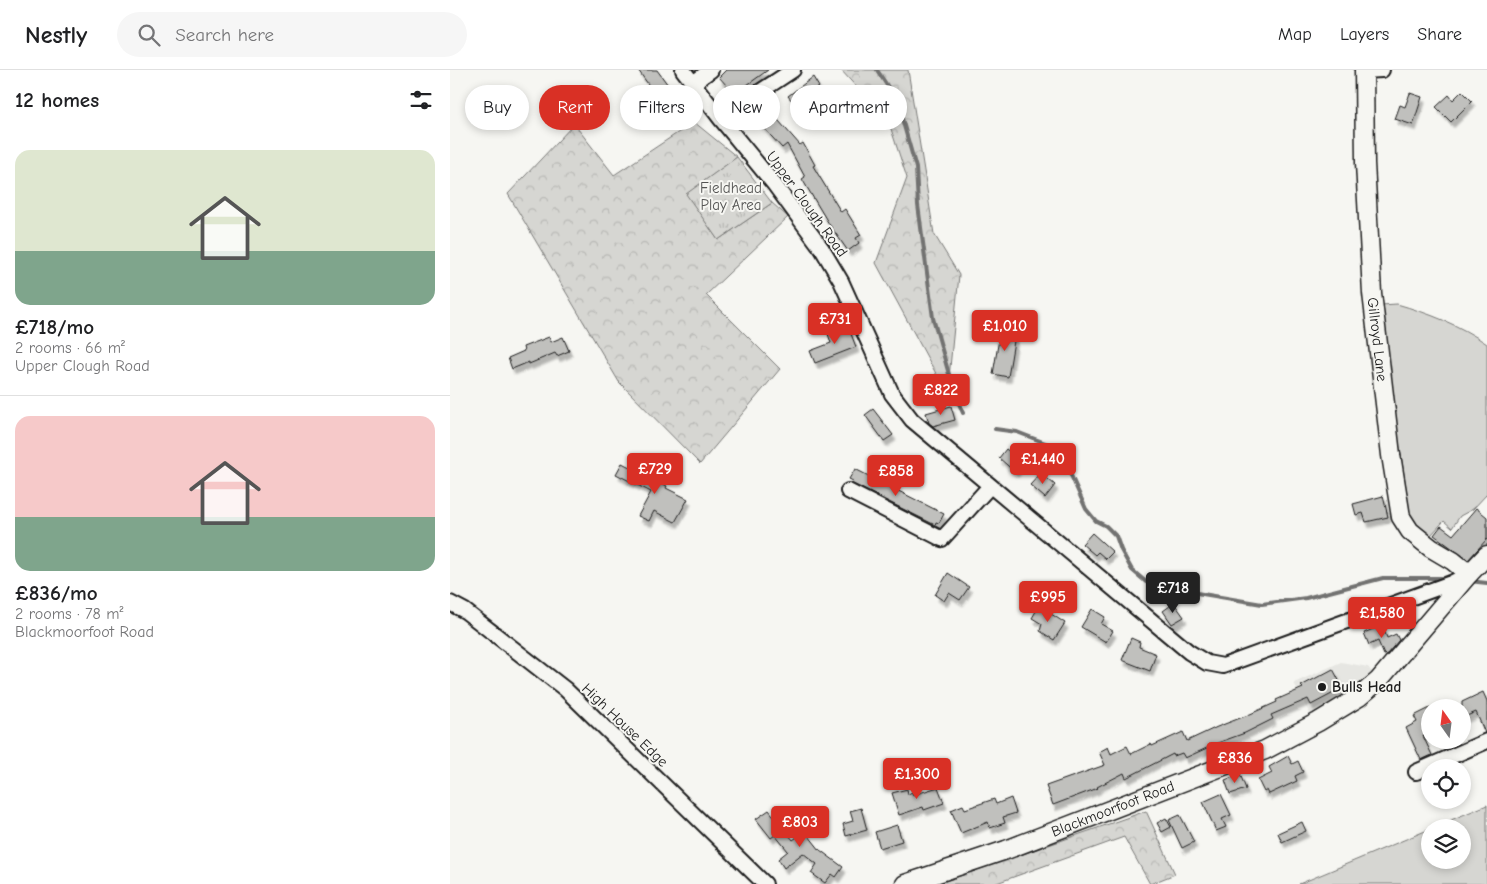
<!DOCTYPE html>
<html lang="en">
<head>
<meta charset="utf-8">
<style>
	:root { --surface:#fff; --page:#f6f6f6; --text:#202124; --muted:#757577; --line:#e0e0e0; --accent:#d93025 }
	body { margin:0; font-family:"Comic Neue",sans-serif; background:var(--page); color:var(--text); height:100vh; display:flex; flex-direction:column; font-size:19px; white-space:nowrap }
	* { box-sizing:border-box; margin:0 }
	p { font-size:16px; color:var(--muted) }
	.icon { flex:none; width:28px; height:28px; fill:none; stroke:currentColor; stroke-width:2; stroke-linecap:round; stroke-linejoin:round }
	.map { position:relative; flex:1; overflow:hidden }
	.sheet { display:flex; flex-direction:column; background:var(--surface); width:450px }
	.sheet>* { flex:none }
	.top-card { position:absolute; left:15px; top:15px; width:475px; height:45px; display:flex; gap:10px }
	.needle { width:32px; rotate:346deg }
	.tools { position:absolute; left:971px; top:629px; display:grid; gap:10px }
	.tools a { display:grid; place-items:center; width:50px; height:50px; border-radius:50%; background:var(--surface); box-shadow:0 2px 8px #0003; font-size:25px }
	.price { position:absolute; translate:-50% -42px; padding:0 11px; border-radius:5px; background:var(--accent); color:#fff; font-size:16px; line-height:32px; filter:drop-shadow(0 1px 2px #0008) }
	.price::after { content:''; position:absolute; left:50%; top:30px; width:15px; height:11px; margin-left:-8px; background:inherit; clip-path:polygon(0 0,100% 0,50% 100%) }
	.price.active { background:#222; color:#fff }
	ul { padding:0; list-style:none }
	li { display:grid; align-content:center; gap:10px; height:265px; padding:0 15px }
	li+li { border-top:1px solid var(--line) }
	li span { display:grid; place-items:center; height:155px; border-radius:15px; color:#555 }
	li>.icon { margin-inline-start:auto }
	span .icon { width:90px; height:90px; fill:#fffc; stroke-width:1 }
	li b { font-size:21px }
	h2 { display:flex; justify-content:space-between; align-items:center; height:60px; padding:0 15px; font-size:21px }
	.chip { padding:0 18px; border-radius:22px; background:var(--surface); box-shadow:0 2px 8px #0003; font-size:18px; line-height:45px }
	.chip.active { background:var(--accent); color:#fff }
	header { display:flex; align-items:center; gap:30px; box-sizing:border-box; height:70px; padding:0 25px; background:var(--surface); border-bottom:1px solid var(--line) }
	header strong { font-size:24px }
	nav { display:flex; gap:28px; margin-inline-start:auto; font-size:18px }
	.search { width:350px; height:45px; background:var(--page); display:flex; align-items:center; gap:12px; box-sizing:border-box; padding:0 18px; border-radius:28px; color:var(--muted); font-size:19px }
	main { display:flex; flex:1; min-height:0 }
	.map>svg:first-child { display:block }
</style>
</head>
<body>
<header>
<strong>Nestly</strong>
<div class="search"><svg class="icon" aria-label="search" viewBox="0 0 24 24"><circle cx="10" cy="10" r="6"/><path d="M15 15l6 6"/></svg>Search here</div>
<nav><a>Map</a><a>Layers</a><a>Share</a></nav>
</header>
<main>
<section class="sheet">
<h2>12 homes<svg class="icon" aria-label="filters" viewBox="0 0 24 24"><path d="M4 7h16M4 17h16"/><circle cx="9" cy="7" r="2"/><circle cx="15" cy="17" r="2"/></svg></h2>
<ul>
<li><span style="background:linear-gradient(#dfe7d0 65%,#7fa58c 0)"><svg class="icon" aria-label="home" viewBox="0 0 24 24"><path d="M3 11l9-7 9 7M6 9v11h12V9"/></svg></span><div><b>£718/mo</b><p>2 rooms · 66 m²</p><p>Upper Clough Road</p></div></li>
<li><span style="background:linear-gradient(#f6c9c9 65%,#7fa58c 0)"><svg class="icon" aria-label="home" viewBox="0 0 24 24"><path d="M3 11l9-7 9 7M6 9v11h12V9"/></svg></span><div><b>£836/mo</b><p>2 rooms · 78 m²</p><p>Blackmoorfoot Road</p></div></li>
</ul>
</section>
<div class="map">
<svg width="1037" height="814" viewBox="0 0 1037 814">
	<defs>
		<pattern id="forest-crowns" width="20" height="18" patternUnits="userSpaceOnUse" patternTransform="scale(1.25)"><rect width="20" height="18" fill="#d6d6d2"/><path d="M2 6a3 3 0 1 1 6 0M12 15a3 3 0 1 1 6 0" fill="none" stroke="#b7b7b4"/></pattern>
		<pattern id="park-tufts" width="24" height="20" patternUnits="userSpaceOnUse" patternTransform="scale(1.25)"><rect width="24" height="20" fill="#d6d6d2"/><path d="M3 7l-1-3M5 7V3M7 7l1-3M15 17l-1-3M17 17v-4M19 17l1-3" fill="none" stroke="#b7b7b4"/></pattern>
		<filter id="shadow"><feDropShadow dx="3" dy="5.5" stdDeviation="1" flood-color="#0004"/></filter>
	</defs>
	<rect width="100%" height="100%" fill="#f6f6f2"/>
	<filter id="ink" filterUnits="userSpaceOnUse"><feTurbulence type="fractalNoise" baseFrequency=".02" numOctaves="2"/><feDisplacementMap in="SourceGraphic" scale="10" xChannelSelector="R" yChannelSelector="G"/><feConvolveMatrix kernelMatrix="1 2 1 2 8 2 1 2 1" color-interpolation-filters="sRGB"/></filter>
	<g filter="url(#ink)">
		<!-- built -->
		<path fill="#e6e6e2" d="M891 592 918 597 924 605 861 646 844 613Z"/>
		<!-- green -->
		<path fill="#d6d6d2" stroke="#797977" d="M947 234C978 243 1010 255 1037 274V424L1023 439 1010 446 1002 458 994 451 979 467 961 450 944 340 931 235Z
			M1037 735V814H849L980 759V790H1012V758L984 757Z"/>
		<!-- forest -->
		<path fill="url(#forest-crowns)" stroke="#797977" d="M391 0H458L484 164 509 205 499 308 490 311 426 193 457 108 439 53Z
			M244 52 287 87 237 124 268 170 322 133 338 147 256 225 330 299 250 394 169 312 58 124 124 54 164 105Z
			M696 741 725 804 700 814 674 767 544 814H487Z"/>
		<!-- park -->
		<path fill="url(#park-tufts)" stroke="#797977" d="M287 87 322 133 268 170 236 124Z"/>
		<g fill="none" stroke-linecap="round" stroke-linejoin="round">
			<!-- stream -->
			<path stroke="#727271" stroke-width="4" d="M427 0 447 31 466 98 468 135 483 248 504 322 513 343
				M545 359 567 362 598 374 611 383 636 439 646 451 656 456 666 466 671 480 682 500 696 512 716 520 723 519 812 534 856 528 933 508H998
				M1019 511 1037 513"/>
		</g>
		<!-- building -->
		<path fill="#c0c0bd" stroke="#1c1c1c" filter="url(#shadow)" d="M188 0H207L240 45 227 55Z
			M276 0H318L297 15 298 16 286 26 269 7Z
			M363 7 369 17 345 35 338 26Z
			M1012 21 1022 31 1001 52 986 37 999 25 1003 30Z
			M960 23 972 27 963 55 945 49 950 35 955 37Z
			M314 34 350 75 353 73 365 95 363 96 391 142 395 139 411 165 406 168 409 173 398 181 379 154 352 109 355 107 337 74 332 78 302 45Z
			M398 256 406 277 365 293 360 281 381 273 378 264Z
			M551 257 566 259 558 307 543 304Z
			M99 267 101 272 113 267 119 281 107 286 105 283 79 294V292L62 299 58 288 74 281 73 277Z
			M501 336 505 350 483 356 479 353 476 343Z
			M423 339 443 365 434 371 415 345Z
			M556 379 573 392 565 402 549 388Z
			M172 393 217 416 216 418 238 429 225 452 204 441 199 451 188 446 201 422 166 404Z
			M405 399 494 444 489 453 486 452 485 455 401 413 403 411 399 409Z
			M591 403 605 415 595 428 580 415Z
			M933 426 938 447 916 452 913 443 906 445 903 434Z
			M1026 438 1037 447V469L1018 490 984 465 991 456 1003 465Z
			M642 463 663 482 656 489 648 482 645 485 632 474Z
			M498 503 519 517 510 530 499 523 494 531 485 525Z
			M724 533 734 547 722 554 713 541Z
			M589 536 615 553 604 570 590 561 592 554 582 548Z
			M642 539 655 547 651 554 663 561 656 572 631 557Z
			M932 555 937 568 946 564 949 570 937 584 934 585 928 571 919 575 914 563Z
			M681 568 690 572 689 577 706 584 700 601 672 590Z
			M883 599 893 618 861 635 858 629 821 645 823 649 795 663 770 672 735 688 732 683 724 686 723 684 676 708 674 703 647 717 648 718 603 735 596 716 655 695 649 682 658 677 661 684 677 676 681 684 701 674 702 676 733 662 737 671 767 657 798 645 827 632 826 630 853 618 851 616Z
			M1033 622 1037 631V662L1035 663 1026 642 1012 648V632Z
			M980 638V663L973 666 982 685 971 690 956 658 967 652 964 646Z
			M838 686 842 694 848 691 853 702 845 706 847 711 819 724 817 720 814 722 808 710 822 703 819 697Z
			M790 704 796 719 780 724 775 710Z
			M488 717 494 733 474 740 473 737 449 745 442 723 457 719 458 724 462 722 463 725Z
			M771 724 781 745 772 749 776 757 766 761 753 732Z
			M561 728 566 743 553 747 555 753 540 758 538 752 511 763 501 740 513 735 515 739 544 729 546 734Z
			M411 738 417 760 396 766 393 754 403 751 400 741Z
			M319 740 343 770 355 761 370 780 393 797 386 807 382 804 375 813 361 803 367 794 353 783 334 798 328 789 338 781 325 765 321 768 306 749Z
			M730 745 744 772 732 778 719 750Z
			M716 748 721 757 712 762 707 753Z
			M852 752 856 761 832 772 828 763Z
			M447 755 452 771 430 778 425 762Z"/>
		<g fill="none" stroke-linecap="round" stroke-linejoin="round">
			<!-- minor casing -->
			<g stroke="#1c1c1c" stroke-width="18">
				<path id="minor" d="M233 0 270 48 324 114 372 179 391 211 442 324 462 350 739 582 757 593 773 596 1001 513 1017 505
					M914 1 932 0
					M243 13 261 0
					M270 48 343 0
					M398 421 492 469 540 416
					M0 533 15 541 115 619 315 814
					M966 702 1037 671"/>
			</g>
			<!-- tertiary casing -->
			<g stroke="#1c1c1c" stroke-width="21">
				<g id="tertiary">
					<path id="s1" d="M914 0 915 93 922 223 941 385 951 447 960 461 981 478 1003 491 1019 504"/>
					<path id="s2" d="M455 814 556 780 815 680 868 652 909 627 928 611 1019 504 1037 485"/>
				</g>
			</g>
			<!-- minor -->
			<use href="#minor" stroke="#f6f6f2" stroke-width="14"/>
			<!-- tertiary -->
			<use href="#tertiary" stroke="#f6f6f2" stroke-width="18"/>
		</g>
	</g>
	<!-- markers -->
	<circle fill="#1c1c1c" stroke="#f6f6f2" stroke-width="2" cx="872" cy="617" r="5"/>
	<g text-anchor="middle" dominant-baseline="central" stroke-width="4" stroke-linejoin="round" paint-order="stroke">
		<!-- park labels -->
		<g font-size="15" fill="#545453" stroke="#f6f6f2">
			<text x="281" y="118">Fieldhead<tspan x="281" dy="17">Play Area</tspan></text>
		</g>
		<!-- street labels -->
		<g font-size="15" fill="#1c1c1c" stroke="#f6f6f2">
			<text transform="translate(357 134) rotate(54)">Upper Clough Road</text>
			<text stroke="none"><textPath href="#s1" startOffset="270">Gillroyd Lane</textPath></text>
			<text transform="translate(175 655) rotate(44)">High House Edge</text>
			<text stroke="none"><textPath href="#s2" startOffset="221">Blackmoorfoot Road</textPath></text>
		</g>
		<!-- poi labels -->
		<g font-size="15" font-weight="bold" fill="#1c1c1c" stroke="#f6f6f2" text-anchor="start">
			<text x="882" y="617">Bulls Head</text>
		</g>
	</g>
</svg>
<div class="tools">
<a><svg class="needle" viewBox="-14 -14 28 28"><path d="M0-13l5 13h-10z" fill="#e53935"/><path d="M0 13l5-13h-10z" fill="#757577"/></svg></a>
<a><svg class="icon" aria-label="locate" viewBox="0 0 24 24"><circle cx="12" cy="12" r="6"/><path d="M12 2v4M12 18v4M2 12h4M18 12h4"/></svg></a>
<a><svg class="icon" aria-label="layers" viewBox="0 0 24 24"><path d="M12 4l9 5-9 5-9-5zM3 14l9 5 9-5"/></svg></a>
</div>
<b class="price" style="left:385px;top:275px">£731</b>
<b class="price" style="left:555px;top:282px">£1,010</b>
<b class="price" style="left:491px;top:346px">£822</b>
<b class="price" style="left:593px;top:415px">£1,440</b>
<b class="price" style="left:205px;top:425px">£729</b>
<b class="price" style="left:446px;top:427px">£858</b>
<b class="price active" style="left:723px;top:544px">£718</b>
<b class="price" style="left:598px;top:553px">£995</b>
<b class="price" style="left:932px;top:569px">£1,580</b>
<b class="price" style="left:785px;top:714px">£836</b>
<b class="price" style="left:467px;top:730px">£1,300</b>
<b class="price" style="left:350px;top:778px">£803</b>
<div class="top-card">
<a class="chip">Buy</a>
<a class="chip active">Rent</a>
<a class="chip">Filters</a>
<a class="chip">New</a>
<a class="chip">Apartment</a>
</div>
</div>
</main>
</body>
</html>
